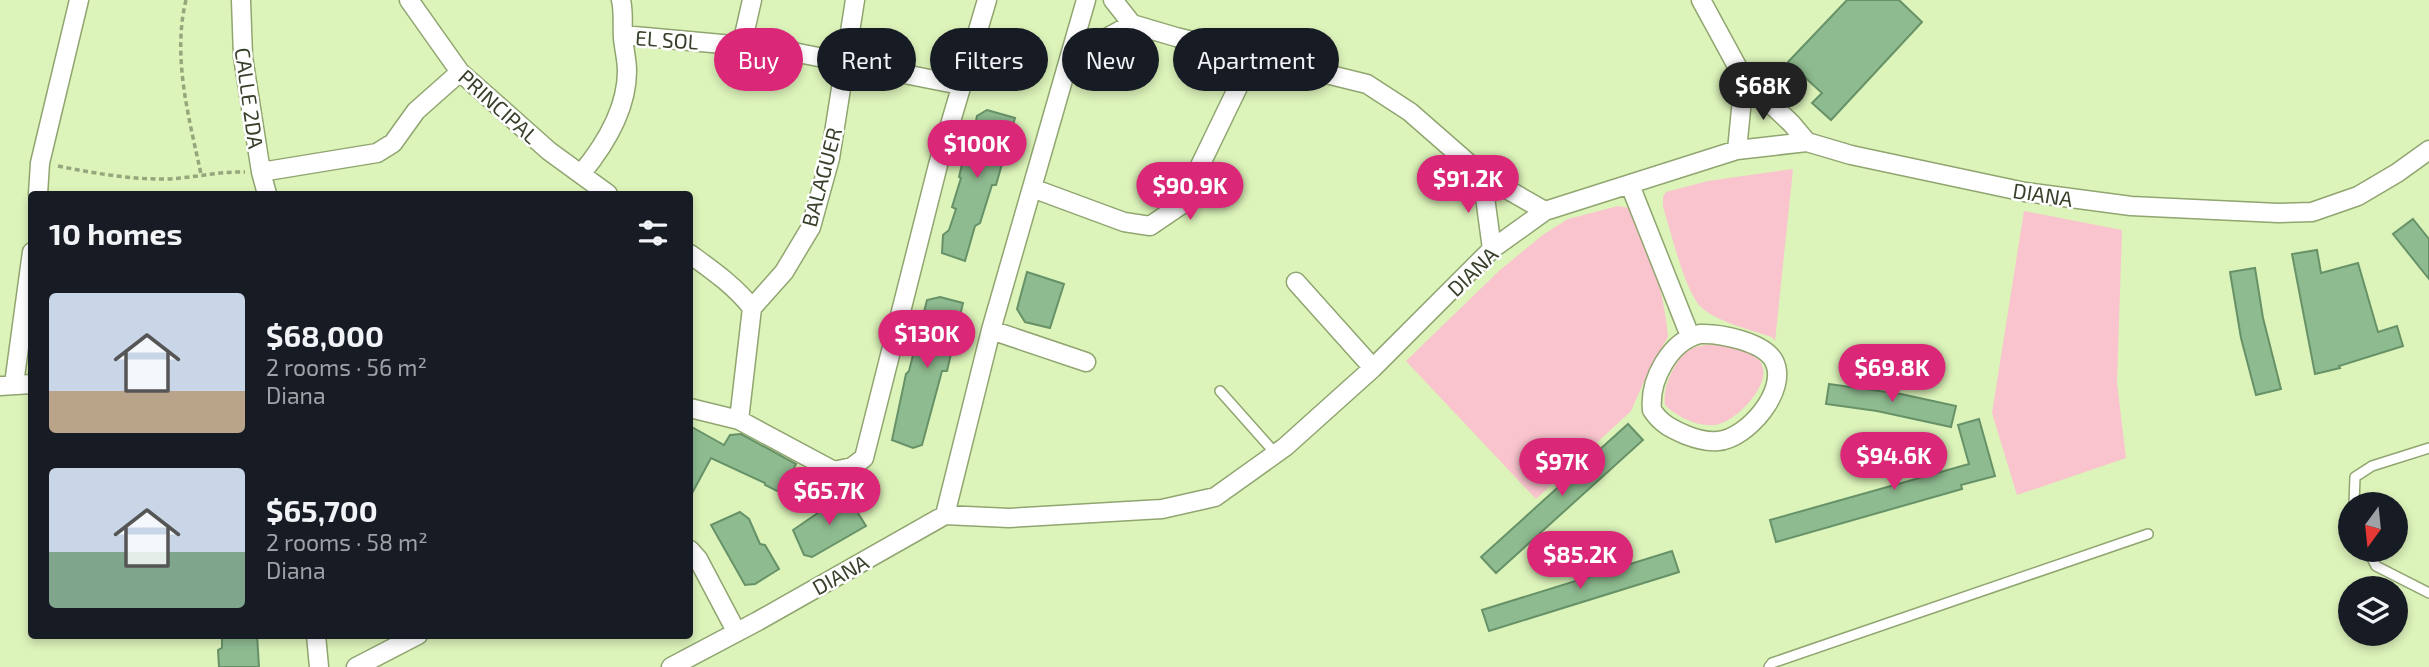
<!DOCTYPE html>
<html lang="en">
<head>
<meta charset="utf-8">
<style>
	:root { --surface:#171b24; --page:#242831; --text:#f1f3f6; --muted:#9ea1a6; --accent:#db2777 }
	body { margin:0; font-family:"Exo 2",sans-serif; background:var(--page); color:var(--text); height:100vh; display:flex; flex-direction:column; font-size:26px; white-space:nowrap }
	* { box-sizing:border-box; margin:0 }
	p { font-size:23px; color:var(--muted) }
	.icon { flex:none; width:38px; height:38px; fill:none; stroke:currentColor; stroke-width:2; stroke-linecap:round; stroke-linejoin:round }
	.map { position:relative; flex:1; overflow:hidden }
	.details { position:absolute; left:28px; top:191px; width:665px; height:448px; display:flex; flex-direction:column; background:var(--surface); border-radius:7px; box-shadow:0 4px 10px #0003 }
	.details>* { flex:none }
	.guide { position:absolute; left:714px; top:28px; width:665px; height:63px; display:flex; gap:14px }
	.needle { width:46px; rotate:195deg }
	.tools { position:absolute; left:2338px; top:492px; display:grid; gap:14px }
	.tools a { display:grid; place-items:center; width:70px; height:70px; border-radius:50%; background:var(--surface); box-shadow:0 4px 10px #0003; font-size:35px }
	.price { position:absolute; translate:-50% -60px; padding:0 16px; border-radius:24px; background:var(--accent); color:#fff; font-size:23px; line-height:46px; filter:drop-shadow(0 2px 4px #0008) }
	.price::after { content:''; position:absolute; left:50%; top:42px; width:21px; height:16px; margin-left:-10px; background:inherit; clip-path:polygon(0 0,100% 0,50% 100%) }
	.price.selected { background:#222; color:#fff }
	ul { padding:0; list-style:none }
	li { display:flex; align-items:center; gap:21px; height:175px; padding:0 21px }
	li span { display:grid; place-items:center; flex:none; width:196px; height:140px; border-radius:7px; color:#555 }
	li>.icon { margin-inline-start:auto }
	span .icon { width:84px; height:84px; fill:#fffc; stroke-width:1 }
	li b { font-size:30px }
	h2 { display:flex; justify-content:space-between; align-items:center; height:84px; padding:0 21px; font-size:30px }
	.pill { padding:0 24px; border-radius:32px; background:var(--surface); box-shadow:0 4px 10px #0003; font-size:24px; line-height:63px }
	.pill.selected { background:var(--accent); color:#fff }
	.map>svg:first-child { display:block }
</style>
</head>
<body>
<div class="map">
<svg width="2429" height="667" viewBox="0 0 2429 667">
	<rect width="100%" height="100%" fill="#dcf3ba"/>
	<!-- green -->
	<path fill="#f9c4ce" d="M1793 169 1775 341 1772 337C1751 330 1718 322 1702 308 1685 293 1671 231 1663 207V197L1666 192 1708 181Z
		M1618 206 1629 208C1650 239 1665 299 1668 337L1650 368 1631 411 1536 499 1406 361 1500 270 1544 234 1568 219Z
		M2024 211 2122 230 2117 383 2126 458 2017 495 1992 413Z
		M1713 344C1726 346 1749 350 1759 360 1777 380 1736 423 1715 425 1698 427 1677 417 1665 405 1662 388 1675 359 1690 349 1697 346 1706 345 1713 344Z"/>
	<!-- building -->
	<path fill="#8fbb90" stroke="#679268" stroke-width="2" d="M1847 0H1899L1922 22 1831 120 1812 103 1822 93 1788 62Z
		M987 110 1015 118 996 185H992L980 223 975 226 965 261 942 253 943 235 949 230 956 209 952 207 961 178 959 177 963 160 969 155 977 116Z
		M2413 219 2429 239V279L2393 234Z
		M2317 250 2321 273 2358 263 2378 332 2397 326 2403 346 2339 366 2340 368 2315 374 2292 254Z
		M2255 268 2263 318 2281 389 2256 395 2241 338 2230 272Z
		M1027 272 1064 284 1050 328 1025 322 1017 309Z
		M940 297 963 303 947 371H942L922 445 913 448 892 440 906 374 909 371 927 300Z
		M1829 384 1901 394 1956 406 1951 427 1877 411 1826 404Z
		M1979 419 1995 476 1961 485 1962 489 1776 542 1770 520 1969 464 1958 425Z
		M1628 424 1643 440 1496 573 1481 557Z
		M690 426 724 445 730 435 741 434 796 464 785 487 777 491 765 485V483L711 458 690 497Z
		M846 494 866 526 812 557 804 555 793 530 828 506V504Z
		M740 512 749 519 760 544 765 545 779 569 755 584 745 585 711 525Z
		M1672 551 1679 572 1489 631 1482 610Z
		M222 635H257L259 667H219L218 650 222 648Z"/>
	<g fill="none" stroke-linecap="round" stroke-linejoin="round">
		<!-- service casing -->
		<g stroke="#90a570" stroke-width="12">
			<path id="service" d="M1220 391 1276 454
				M2354 504 2355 477 2372 466 2429 448
				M2368 550 2376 566 2429 593
				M1769 667 1772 663 2148 534"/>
		</g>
		<!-- minor casing -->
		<g stroke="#90a570" stroke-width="21">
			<path id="minor" d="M241 0 243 57 261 172 267 194
				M409 0 460 72 549 151 608 194
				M1113 0 1132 24 1176 37 1367 84 1410 112 1482 175 1545 211
				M1701 0 1744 79 1791 123 1807 142
				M623 35 778 49 960 85
				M742 44 752 0
				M1070 58 1132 24
				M1737 150 1744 79
				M261 172 377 153 393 143 416 111 460 72
				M581 174C605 145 627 110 627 71 627 60 624 49 623 38 622 25 624 13 621 0
				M1482 175 1492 249
				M1630 185 1690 336
				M1032 188 1124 222 1150 226 1181 205 1253 56
				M38 194 40 163 79 0
				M690 254C712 270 735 286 752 308
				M1296 282 1373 368
				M991 330 1086 362
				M1700 334C1720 333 1764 342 1774 361 1789 390 1747 439 1718 441 1708 442 1696 439 1686 435 1672 429 1661 424 1652 410 1649 380 1670 341 1700 334Z
				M14 384 32 252
				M0 386 32 384
				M690 408 739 420 834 471 852 467 864 458 938 165 987 0
				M739 420 752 308 784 272 811 227 830 158 855 0
				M945 515 991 330 1086 0
				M690 550 698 559 736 631
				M316 635 319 667
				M356 667 418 635
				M671 667 758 621 945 515 1009 518 1162 509 1215 497 1285 447 1373 368 1492 249 1545 211 1737 150 1807 142 1851 155 2025 192 2131 206 2278 213 2312 212 2358 196 2397 173 2429 150"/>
		</g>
		<!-- path -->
		<path stroke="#95a67c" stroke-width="3.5" stroke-dasharray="5 3.5" stroke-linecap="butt" d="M186 0C172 57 189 118 201 174
			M58 166C93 173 127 179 162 179 190 179 217 171 245 172"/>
		<!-- service -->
		<use href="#service" stroke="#fff" stroke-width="9"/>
		<!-- minor -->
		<use href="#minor" stroke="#fff" stroke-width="18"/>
	</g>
	<g text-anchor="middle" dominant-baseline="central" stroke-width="5" stroke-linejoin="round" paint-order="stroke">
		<!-- street labels -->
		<g font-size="21" fill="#37402a" stroke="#fff">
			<text transform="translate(667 39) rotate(4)">EL SOL</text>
			<text transform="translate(250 98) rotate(82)">CALLE 2DA</text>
			<text transform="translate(499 106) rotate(42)">PRINCIPAL</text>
			<text transform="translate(821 177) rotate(-75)">BALAGUER</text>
			<text transform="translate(2043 194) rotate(9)">DIANA</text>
			<text transform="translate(1472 271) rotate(-44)">DIANA</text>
			<text transform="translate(840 574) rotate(-29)">DIANA</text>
		</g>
	</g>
</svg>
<div class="tools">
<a><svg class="needle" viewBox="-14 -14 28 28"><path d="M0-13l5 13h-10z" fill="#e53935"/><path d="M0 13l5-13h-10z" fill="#9ea1a6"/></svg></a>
<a><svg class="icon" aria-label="layers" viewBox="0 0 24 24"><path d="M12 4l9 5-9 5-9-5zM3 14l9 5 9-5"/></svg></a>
</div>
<b class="price selected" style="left:1763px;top:122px">$68K</b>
<b class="price" style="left:977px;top:180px">$100K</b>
<b class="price" style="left:1468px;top:215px">$91.2K</b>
<b class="price" style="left:1190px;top:222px">$90.9K</b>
<b class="price" style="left:927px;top:370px">$130K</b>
<b class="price" style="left:1892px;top:404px">$69.8K</b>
<b class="price" style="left:1894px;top:492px">$94.6K</b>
<b class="price" style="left:1562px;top:498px">$97K</b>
<b class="price" style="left:829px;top:527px">$65.7K</b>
<b class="price" style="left:1580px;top:591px">$85.2K</b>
<div class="guide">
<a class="pill selected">Buy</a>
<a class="pill">Rent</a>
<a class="pill">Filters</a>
<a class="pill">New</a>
<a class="pill">Apartment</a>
</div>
<section class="details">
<h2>10 homes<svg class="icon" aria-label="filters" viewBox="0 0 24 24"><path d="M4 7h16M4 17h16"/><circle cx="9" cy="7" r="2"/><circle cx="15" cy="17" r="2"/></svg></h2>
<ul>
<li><span style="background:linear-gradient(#c9d6e8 70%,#b9a48a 0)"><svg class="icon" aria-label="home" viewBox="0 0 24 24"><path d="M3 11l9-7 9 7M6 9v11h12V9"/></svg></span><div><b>$68,000</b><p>2 rooms · 56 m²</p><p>Diana</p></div></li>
<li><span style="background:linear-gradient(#c9d6e8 60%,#7fa58c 0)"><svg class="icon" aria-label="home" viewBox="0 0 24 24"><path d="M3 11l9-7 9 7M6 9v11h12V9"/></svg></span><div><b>$65,700</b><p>2 rooms · 58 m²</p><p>Diana</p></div></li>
</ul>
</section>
</div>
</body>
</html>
